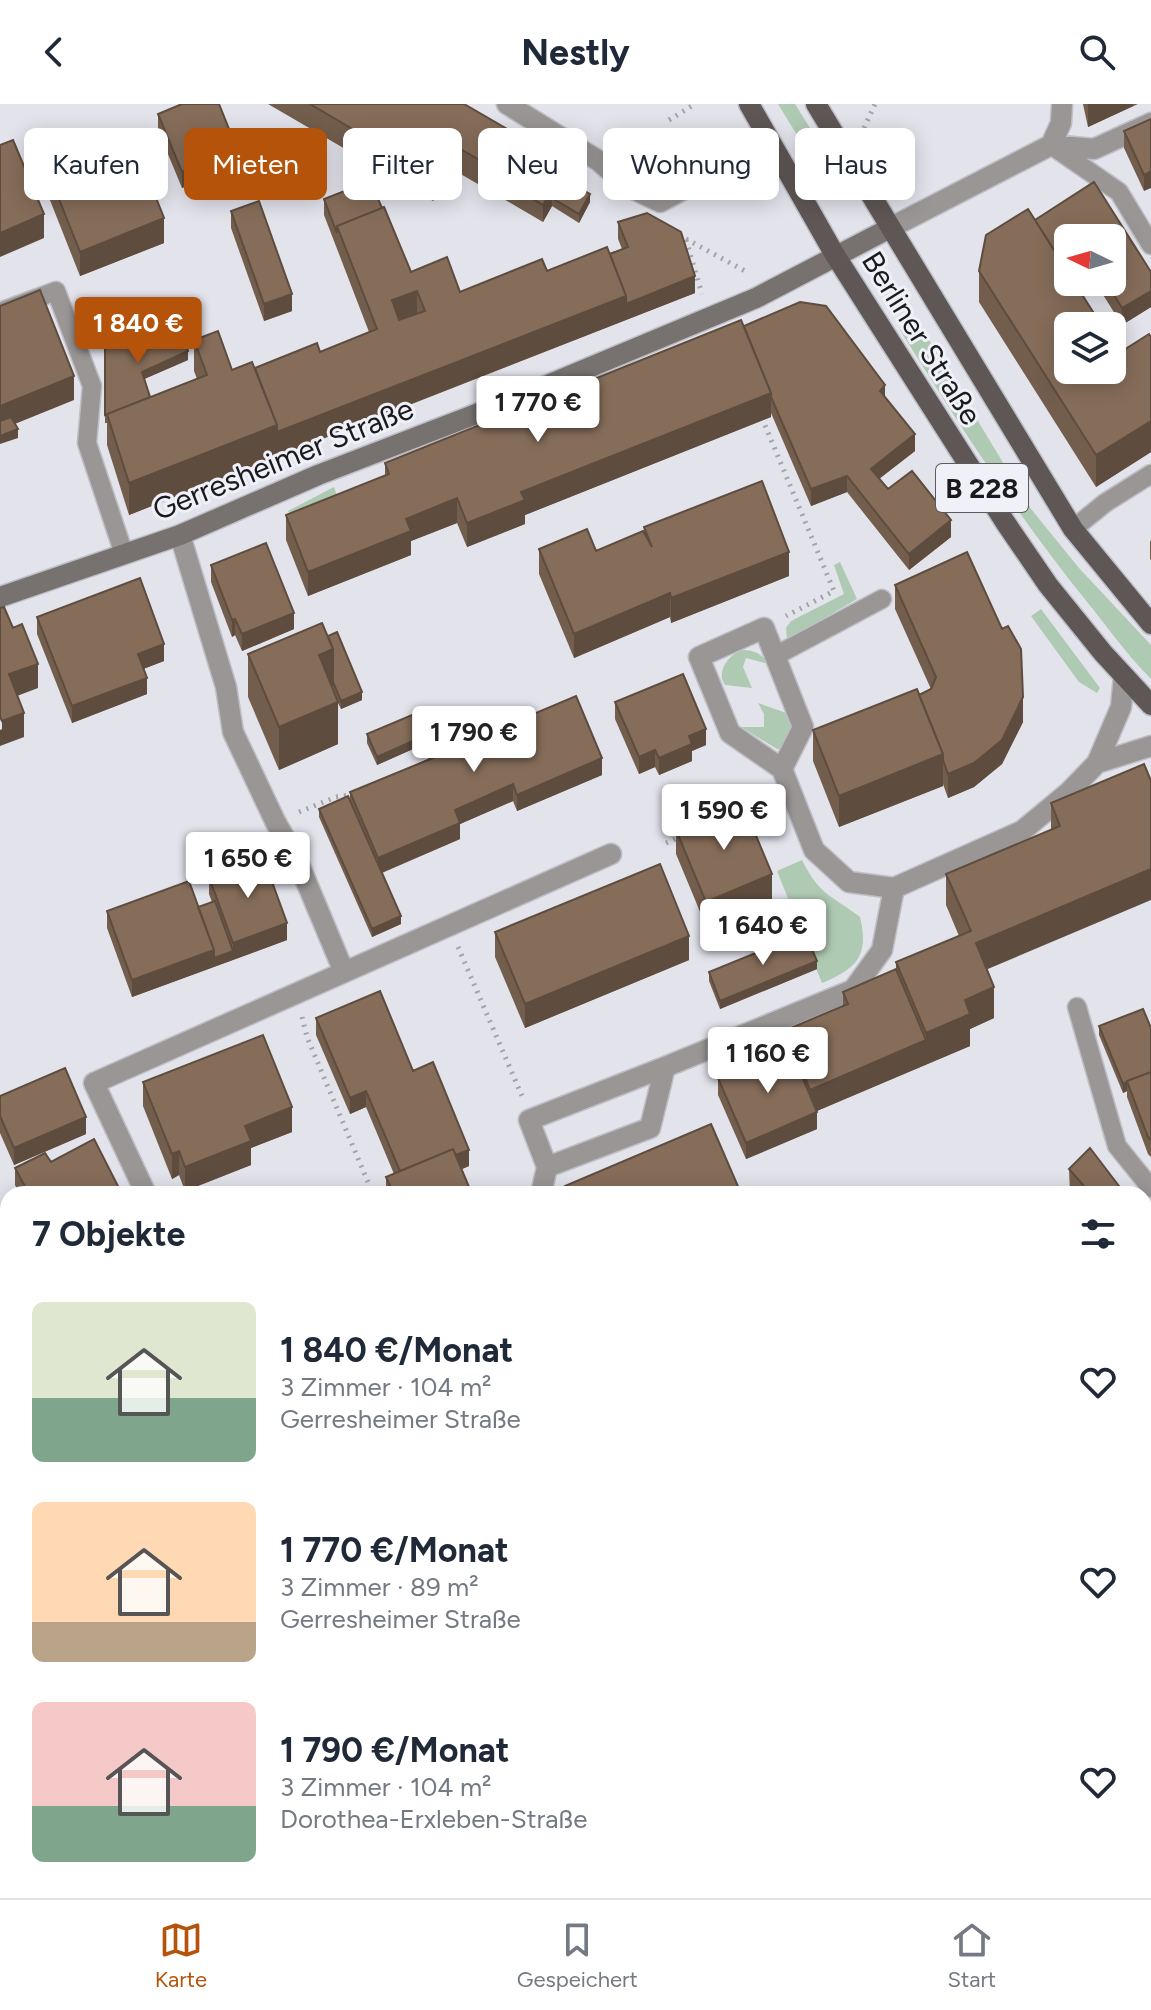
<!DOCTYPE html>
<html lang="de">
<head>
<meta charset="utf-8">
<style>
	:root { --surface:#fff; --page:#f2f2f3; --text:#1f2937; --muted:#747a83; --line:#e0e1e3; --accent:#b45309 }
	body { margin:0; font-family:Figtree,sans-serif; background:var(--page); color:var(--text); height:100vh; display:flex; flex-direction:column; font-size:30px; white-space:nowrap }
	* { box-sizing:border-box; margin:0 }
	p { font-size:26px; color:var(--muted) }
	.icon { flex:none; width:44px; height:44px; fill:none; stroke:currentColor; stroke-width:2; stroke-linecap:round; stroke-linejoin:round }
	.map { position:relative; flex:1; overflow:hidden }
	.side { position:absolute; left:0px; top:1082px; width:1152px; height:712px; display:flex; flex-direction:column; background:var(--surface); border-radius:24px 24px 0 0; box-shadow:0 4px 20px #0003 }
	.side>* { flex:none }
	.banner { position:absolute; left:24px; top:24px; width:1104px; height:72px; display:flex; gap:16px }
	.needle { width:52px; rotate:275deg }
	.controls { position:absolute; left:1054px; top:120px; display:grid; gap:16px }
	.controls a { display:grid; place-items:center; width:72px; height:72px; border-radius:12px; background:var(--surface); box-shadow:0 4px 20px #0003; font-size:40px }
	.price { position:absolute; translate:-50% -68px; padding:0 18px; border-radius:8px; background:#fff; color:#222; font-size:26px; line-height:52px; filter:drop-shadow(0 2px 4px #0008) }
	.price::after { content:''; position:absolute; left:50%; top:48px; width:24px; height:18px; margin-left:-12px; background:inherit; clip-path:polygon(0 0,100% 0,50% 100%) }
	.price.active { background:var(--accent); color:#fff }
	ul { padding:0; list-style:none }
	li { display:flex; align-items:center; gap:24px; height:200px; padding:0 32px }
	li span { display:grid; place-items:center; flex:none; width:224px; height:160px; border-radius:12px; color:#555 }
	li>.icon { margin-inline-start:auto }
	span .icon { width:96px; height:96px; fill:#fffc; stroke-width:1 }
	li b { font-size:34px }
	h2 { display:flex; justify-content:space-between; align-items:center; height:96px; padding:0 32px; font-size:34px }
	.pill { padding:0 28px; border-radius:12px; background:var(--surface); box-shadow:0 4px 20px #0003; font-size:28px; line-height:72px }
	.pill.active { background:var(--accent); color:#fff }
	header { display:flex; justify-content:space-between; align-items:center; height:104px; padding:0 32px; background:var(--surface); font-size:36px; font-weight:700 }
	.tab-bar { display:flex; justify-content:space-around; align-items:center; height:112px; border-top:2px solid var(--line); background:var(--surface); font-size:22px; color:var(--muted) }
	.tab-bar a { display:grid; justify-items:center; gap:4px }
	.tab-bar .active { color:var(--accent) }
	.map>svg:first-child { display:block }
</style>
</head>
<body>
<header><svg class="icon" aria-label="back" viewBox="0 0 24 24"><path d="M15 5l-7 7 7 7"/></svg>Nestly<svg class="icon" aria-label="search" viewBox="0 0 24 24"><circle cx="10" cy="10" r="6"/><path d="M15 15l6 6"/></svg></header>
<div class="map">
<svg width="1151" height="1794" viewBox="0 0 1151 1794">
	<rect width="100%" height="100%" fill="#e2e3eb"/>
	<!-- green -->
	<path fill="#afcab3" d="M778 0H795L815 32 802 39Z
		M917 216 1031 405 1079 464 1151 541V575C1129 553 1111 528 1092 504 1020 416 960 322 900 226Z
		M334 383 337 392 290 410 288 407Z
		M840 458 857 495 787 536 786 524 791 517 844 490 834 461Z
		M1041 505 1100 584 1097 589 1079 578 1031 512Z
		M742 546C755 546 761 550 769 560L746 554 743 563 752 584 725 581 722 575C720 562 730 551 742 546Z
		M758 599 792 611 793 623 784 644 777 645 741 623H764V610Z
		M802 756C820 792 830 790 860 813 869 851 858 864 822 879L777 767Z"/>
	<g fill="none" stroke-linecap="round" stroke-linejoin="round">
		<!-- lane casing -->
		<g stroke="#bebfc6" stroke-width="21">
			<path id="lane" d="M1051 41 1119 88 1151 141
				M0 208 56 187 92 282 87 339 124 450
				M1073 425 1105 399 1151 370
				M775 552 882 495
				M1077 903 1117 1042 1151 1084"/>
		</g>
		<!-- street casing -->
		<g stroke="#bebfc6" stroke-width="23">
			<path id="street" d="M507 0 599 57 627 82 660 98 688 83V48L656 38 604 61
				M1051 41 1061 19 1062 0
				M890 124 1051 41 1094 45 1151 19
				M180 431 226 583 233 628 275 717 298 758 344 868
				M1097 659 1151 642
				M782 665 803 623 764 524 699 553 730 629 782 665 814 746 849 778 894 784
				M665 963 650 1024 547 1063 529 1016 665 963 853 886 882 846 894 784 1022 727 1069 688 1097 659 1121 603 1124 572
				M146 1090 94 979 611 750
				M541 1090 547 1063
				M1144 1693 1151 1716
				M730 1786 733 1794
				M117 1794 135 1786"/>
		</g>
		<!-- secondary casing -->
		<g stroke="#bebfc6" stroke-width="23">
			<path id="secondary" d="M0 493 180 431 318 371 502 300 756 194 890 124
				M1144 1232 1151 1226
				M552 1794 556 1786"/>
		</g>
		<!-- primary casing -->
		<g stroke="#bebfc6" stroke-width="23">
			<path id="primary" d="M749 0 835 151 1005 418 1048 481 1103 549 1151 601
				M816 0 1073 425 1151 520"/>
		</g>
		<!-- path -->
		<path stroke="#a3a4ab" stroke-width="5" stroke-dasharray="2 6" stroke-linecap="butt" d="M669 16 695 0
			M864 24 875 0
			M714 48 741 52
			M686 135 745 167
			M686 136 702 190
			M762 314 834 487 786 512
			M738 707 766 696
			M299 708 336 693 354 690
			M666 739 682 732
			M458 843 522 992
			M302 913 307 933 373 1090"/>
		<!-- lane -->
		<use href="#lane" stroke="#9a9696" stroke-width="18"/>
		<!-- street -->
		<use href="#street" stroke="#9a9696" stroke-width="20"/>
		<!-- secondary -->
		<use href="#secondary" stroke="#777170" stroke-width="20"/>
		<!-- primary -->
		<use href="#primary" stroke="#5e5756" stroke-width="20"/>
	</g>
	<!-- wall -->
	<path fill="#735e4d" d="M268 0H464L526 43 590 98 579 119 552 102 543 118 452 65 433 97 409 83V72L388 60 383 67Z
		M1083 0H1138L1088 23Z
		M158 10 237 62 182 84 158 26Z
		M1151 15 1144 87 1124 44V27Z
		M46 62 164 139 80 172 46 86Z
		M1094 78 1151 168V203L1122 221 1095 178H1112V134H1068V161L1065 163 1068 168V178H1074L1102 222H1068V266H1112V238L1119 249 1149 230 1151 233V348L1096 383 979 198V167L986 131 1028 105 1035 116Z
		M324 95 382 104 411 168 460 188 547 167 622 145 618 135V118L695 189 129 411 107 341V319H105V245L188 256 144 275 150 293 197 275 194 267V236L232 266 255 264 320 248 369 228 324 111Z
		M231 107 292 207 264 217 231 124Z
		M744 222 885 293 915 347 879 375 888 385 951 433 909 466 847 388 811 402 771 309V313L525 411V420L467 443 457 419 411 437V451L308 492 286 436V411L385 372V359Z
		M644 423 789 472 671 519 670 513 574 554 539 470V445L596 447 644 428Z
		M1151 436V456L1150 455V438Z
		M211 461 294 525 242 547 235 531 232 533 211 478Z
		M895 481 1023 618 1002 660 974 683 948 694 943 680V682L839 723 813 657V626L919 591 931 585 895 505Z
		M37 513 164 557 143 565 147 590 72 619 37 530Z
		M328 532 362 596 341 605 338 599V640L279 666 248 593V550Z
		M615 598 706 641 692 647V657L659 671 655 663 639 670 615 615Z
		M491 628 602 671 517 707 513 697 460 720V735L382 769 401 820 372 833 319 713V705L350 698V688L428 655V645Z
		M367 630 422 641 377 661 367 639Z
		M1144 660 987 865 994 914 970 925V942L816 1007 817 1025 746 1055 718 991V974L786 946V926L843 902V888L896 865V858L959 832 946 801V770L1051 726V699Z
		M676 726 772 795 706 822 676 750Z
		M209 773 287 836 132 893 107 824V807L198 803 212 798 209 790Z
		M495 828 689 856 525 924 495 853Z
		M817 865 720 905 709 877V868Z
		M316 914 413 967 469 1062 462 1065 472 1090H386V1073L394 1070 366 1003 350 1010 316 931Z
		M1099 922 1151 924V1053L1148 1050 1127 993V987L1123 989 1099 931Z
		M143 978 292 1028 251 1044V1061L185 1087 179 1071 172 1075 143 1002Z
		M0 992 86 1030 14 1061 0 1029Z
		M51 1058 121 1090H20L15 1081V1064Z
		M1069 1065 1125 1090H1070Z
		M8 1137V1198L0 1181V1141Z
		M1151 1295V1384L1144 1377V1301Z
		M1151 1405V1579L1144 1557V1409Z
		M247 1786H437L455 1794H247Z
		M635 1786H711L714 1794H650Z
		M775 1786H851L854 1794H777Z
		M898 1786H980L982 1794H898Z
		M1068 1786H1144L1151 1794H1071Z"/>
	<!-- shaded-wall -->
	<path fill="#5e4c3f" d="M1088 0H1133V2L1088 23Z
		M388 36V60L383 67V43Z
		M526 36V60L505 78V71Z
		M452 40V65L433 97V73Z
		M237 45V62L182 84V68Z
		M564 66V83L552 94V102L543 118V101Z
		M1151 67V84L1144 87V71Z
		M590 90V98L579 119V110Z
		M44 110V134L0 153V129Z
		M164 114V139L80 172V148Z
		M1068 145V161L1051 172V155Z
		M695 172V189L277 352V328L626 192Z
		M417 187V211L392 220V196Z
		M1151 187V203L1122 221V204Z
		M292 190V207L264 217V200Z
		M188 247V256L142 276V268Z
		M74 272V296L0 326V302Z
		M885 281V298L880 287Z
		M771 289V313L525 411V420L467 443V419L521 388Z
		M1151 317V348L1096 383V351Z
		M277 321V352L129 411V379Z
		M18 325V334L0 340V332Z
		M915 330V347L871 381V365Z
		M847 372V388L811 402V385Z
		M457 394V419L411 437V451L308 492V468L406 415Z
		M951 416V433L909 466V450Z
		M789 448V472L671 519V494Z
		M670 489V513L574 554V530Z
		M294 509V525L242 547V530Z
		M235 515V531L232 533V516Z
		M164 540V557L138 567V550Z
		M333 545V587L319 551Z
		M38 560V584L9 595V570Z
		M147 574V590L72 619V602Z
		M362 588V596L341 605V597Z
		M1023 593V618L1002 660 974 683 948 694V670Z
		M338 598V640L279 666V623Z
		M24 609V633L0 642V626L2 625V617Z
		M706 625V641L692 647V657L659 671V654L689 632Z
		M422 633V641L377 661V653Z
		M655 646V663L639 670V653Z
		M943 650V682L839 723V692Z
		M602 654V671L517 707V691Z
		M513 680V697L460 720V735L378 770V754L455 706Z
		M1151 765V796L976 870V839Z
		M772 770V795L706 822V798Z
		M401 812V820L372 833V825Z
		M287 819V836L132 893V876L214 846 233 847V839Z
		M689 832V856L525 924V900Z
		M817 857V865L720 905V897Z
		M994 883V914L970 925V942L810 1010V986L926 936V929L965 896Z
		M1127 979V987L1123 989V980Z
		M366 987V1003L350 1010V994Z
		M292 1003V1028L251 1044V1061L185 1087V1063L245 1022Z
		M817 1008V1025L746 1055V1039Z
		M86 1013V1030L14 1061V1044Z
		M469 1046V1062L403 1090 402 1074Z
		M179 1047V1071L172 1075V1050Z
		M1151 1146V1170L1144 1176V1152Z
		M8 1735V1778L0 1782V1739Z
		M333 1786H336V1794H315Z
		M662 1786H667L666 1794H662Z
		M677 1786H682V1794H677Z"/>
	<!-- building -->
	<path fill="#866d5a" stroke="#5e4c3f" stroke-width="2" fill-rule="evenodd" d="M182 0H219L237 45 182 68 158 10Z
		M310 0H464L526 36 505 71 452 40 433 73 409 58 413 50 388 36 383 43Z
		M1151 15V67L1144 71 1124 27Z
		M130 28 164 114 80 148 46 62Z
		M13 36 44 110 0 129V41Z
		M526 43 564 66 543 101 505 78Z
		M564 74 590 90 579 110 552 94Z
		M370 77 382 104 337 122V129L324 95Z
		M1094 78 1151 168V187L1122 204 1106 178H1112V134H1068V145L1057 151 1035 116Z
		M259 97 292 190 264 200 231 107Z
		M384 103 411 168 447 153 460 188 542 155 547 167 607 143 626 192 277 328V321L255 264 317 239 320 248 377 225 337 122ZM417 187 425 207 399 216 392 196Z
		M1028 105 1068 168V178H1074L1102 222H1068V266H1112V238L1119 249 1149 230 1151 233V317L1096 351 979 167 986 131Z
		M647 109 681 128 695 172 626 200V192L610 150 628 143 618 118Z
		M40 186 74 272 0 302V202Z
		M800 198 826 202 885 281 880 287 915 330 871 365 888 385 912 367 951 416 909 450 847 372 811 385 771 293V289L744 222Z
		M741 216 771 289 521 388 525 396 467 419 457 394 406 415 411 427 308 468 286 411 389 370 385 359Z
		M178 218 188 247 142 268 150 293 105 311V245Z
		M218 227 232 266 252 258 277 321 129 379 107 310 207 271 194 236Z
		M11 313 18 325 0 332V317Z
		M762 377 789 448 671 494 670 489 574 530 539 445 587 425 596 447 643 427 652 443 644 423Z
		M266 439 294 509 242 530 235 515 232 516 211 461Z
		M967 448 1002 525 1008 522 1021 545 1023 593 1002 636 974 659 948 670 943 656V650L919 591 931 585 936 573 895 481Z
		M140 474 164 540 138 550 147 574 72 602 37 513Z
		M4 503 13 524 22 520 38 560 9 570 24 609 2 617 0 613V504Z
		M322 519 333 545 319 551 338 598 279 623 248 550Z
		M337 528 362 588 341 597 333 578V545L328 532Z
		M683 570 706 625 689 632 692 640 659 654 655 646 639 653 615 598Z
		M917 585 943 650 839 692 813 626Z
		M576 592 602 654 517 691 513 680 455 706 460 719 378 754 350 688 433 654 428 645 487 619 491 628Z
		M412 611 422 633 377 653 367 630Z
		M1144 660 1151 677V765L976 839 994 883 965 896 970 910 926 929 896 858 971 827 946 770 1060 722 1051 699Z
		M348 692 401 812 372 825 319 705Z
		M742 698 772 770 706 798 676 726Z
		M263 753 287 819 233 839 209 773Z
		M660 760 689 832 525 900 495 828Z
		M189 777 214 846 132 876 107 807Z
		M215 797 233 847 214 854V846L198 803Z
		M805 829 817 857 720 897 709 868Z
		M896 865 926 936 810 986 786 926 848 900 843 888Z
		M380 887 413 967 433 958 469 1046 456 1051 453 1045 400 1067 366 987 350 994 316 914Z
		M1143 905 1151 924V968L1127 977V978L1123 980 1099 922Z
		M263 931 292 1003 245 1022 251 1037 185 1063 179 1047 172 1050 143 978Z
		M790 944 817 1008 746 1039 718 974Z
		M65 964 86 1013 14 1044 0 1012V992Z
		M1151 968V1036L1148 1033 1127 977Z
		M711 1020 740 1087 733 1090H569L565 1082Z
		M94 1035 121 1088 117 1090H29L15 1064 45 1049 51 1058Z
		M1090 1044 1125 1090H1091L1069 1065Z
		M453 1045 472 1090H394L386 1073Z
		M1144 1114 1151 1123V1146L1144 1152Z
		M8 1137V1173L0 1157V1141Z
		M1151 1295V1368L1144 1360V1301Z
		M1151 1405V1555L1144 1533V1409Z
		M8 1636V1735L0 1739V1656L1 1655 0 1640Z
		M1144 1740 1151 1763V1794H1083L1081 1786H1144Z
		M203 1786H212L215 1794H186Z
		M249 1786H290L293 1794H253Z
		M295 1786H333L315 1794H298Z
		M338 1786H437L455 1794H357Z
		M592 1786H625L643 1794H588Z
		M684 1786H711L714 1794H686Z
		M782 1786H851L854 1794H784Z
		M903 1786H980L982 1794H905Z"/>
	<g text-anchor="middle" dominant-baseline="central" stroke-width="6" stroke-linejoin="round" paint-order="stroke">
		<!-- shield labels -->
		<rect fill="#eff0f8" stroke="#5a5a5f" stroke-width="2" x="936" y="360" width="92" height="48" rx="6"/>
		<g font-size="28" font-weight="bold" fill="#1a1a1d">
			<text x="982" y="384">B 228</text>
		</g>
		<!-- street labels -->
		<g font-size="30" fill="#1a1a1d" stroke="#eff0f8">
			<text transform="translate(922 234) rotate(58)">Berliner Straße</text>
			<text transform="translate(283 355) rotate(-22)">Gerresheimer Straße</text>
		</g>
	</g>
</svg>
<div class="controls">
<a><svg class="needle" viewBox="-14 -14 28 28"><path d="M0-13l5 13h-10z" fill="#e53935"/><path d="M0 13l5-13h-10z" fill="#747a83"/></svg></a>
<a><svg class="icon" aria-label="layers" viewBox="0 0 24 24"><path d="M12 4l9 5-9 5-9-5zM3 14l9 5 9-5"/></svg></a>
</div>
<b class="price active" style="left:138px;top:261px">1 840 €</b>
<b class="price" style="left:538px;top:340px">1 770 €</b>
<b class="price" style="left:474px;top:670px">1 790 €</b>
<b class="price" style="left:724px;top:748px">1 590 €</b>
<b class="price" style="left:248px;top:796px">1 650 €</b>
<b class="price" style="left:763px;top:863px">1 640 €</b>
<b class="price" style="left:768px;top:991px">1 160 €</b>
<div class="banner">
<a class="pill">Kaufen</a>
<a class="pill active">Mieten</a>
<a class="pill">Filter</a>
<a class="pill">Neu</a>
<a class="pill">Wohnung</a>
<a class="pill">Haus</a>
</div>
<section class="side">
<h2>7 Objekte<svg class="icon" aria-label="filters" viewBox="0 0 24 24"><path d="M4 7h16M4 17h16"/><circle cx="9" cy="7" r="2"/><circle cx="15" cy="17" r="2"/></svg></h2>
<ul>
<li><span style="background:linear-gradient(#dfe7d0 60%,#7fa58c 0)"><svg class="icon" aria-label="home" viewBox="0 0 24 24"><path d="M3 11l9-7 9 7M6 9v11h12V9"/></svg></span><div><b>1 840 €/Monat</b><p>3 Zimmer · 104 m²</p><p>Gerresheimer Straße</p></div><svg class="icon" aria-label="heart" viewBox="0 0 24 24"><path d="M12 20l-8-8c-3-5 5-10 8-4 3-6 11-1 8 4z"/></svg></li>
<li><span style="background:linear-gradient(#ffd9b3 75%,#b9a48a 0)"><svg class="icon" aria-label="home" viewBox="0 0 24 24"><path d="M3 11l9-7 9 7M6 9v11h12V9"/></svg></span><div><b>1 770 €/Monat</b><p>3 Zimmer · 89 m²</p><p>Gerresheimer Straße</p></div><svg class="icon" aria-label="heart" viewBox="0 0 24 24"><path d="M12 20l-8-8c-3-5 5-10 8-4 3-6 11-1 8 4z"/></svg></li>
<li><span style="background:linear-gradient(#f6c9c9 65%,#7fa58c 0)"><svg class="icon" aria-label="home" viewBox="0 0 24 24"><path d="M3 11l9-7 9 7M6 9v11h12V9"/></svg></span><div><b>1 790 €/Monat</b><p>3 Zimmer · 104 m²</p><p>Dorothea-Erxleben-Straße</p></div><svg class="icon" aria-label="heart" viewBox="0 0 24 24"><path d="M12 20l-8-8c-3-5 5-10 8-4 3-6 11-1 8 4z"/></svg></li>
</ul>
</section>
</div>
<nav class="tab-bar">
<a class="active"><svg class="icon" aria-label="map" viewBox="0 0 24 24"><path d="M3 6l6-2 6 2 6-2v14l-6 2-6-2-6 2zM9 4v14M15 6v14"/></svg>Karte</a>
<a><svg class="icon" aria-label="saved" viewBox="0 0 24 24"><path d="M7 4h10v16l-5-4-5 4z"/></svg>Gespeichert</a>
<a><svg class="icon" aria-label="home" viewBox="0 0 24 24"><path d="M3 11l9-7 9 7M6 9v11h12V9"/></svg>Start</a>
</nav>
</body>
</html>
